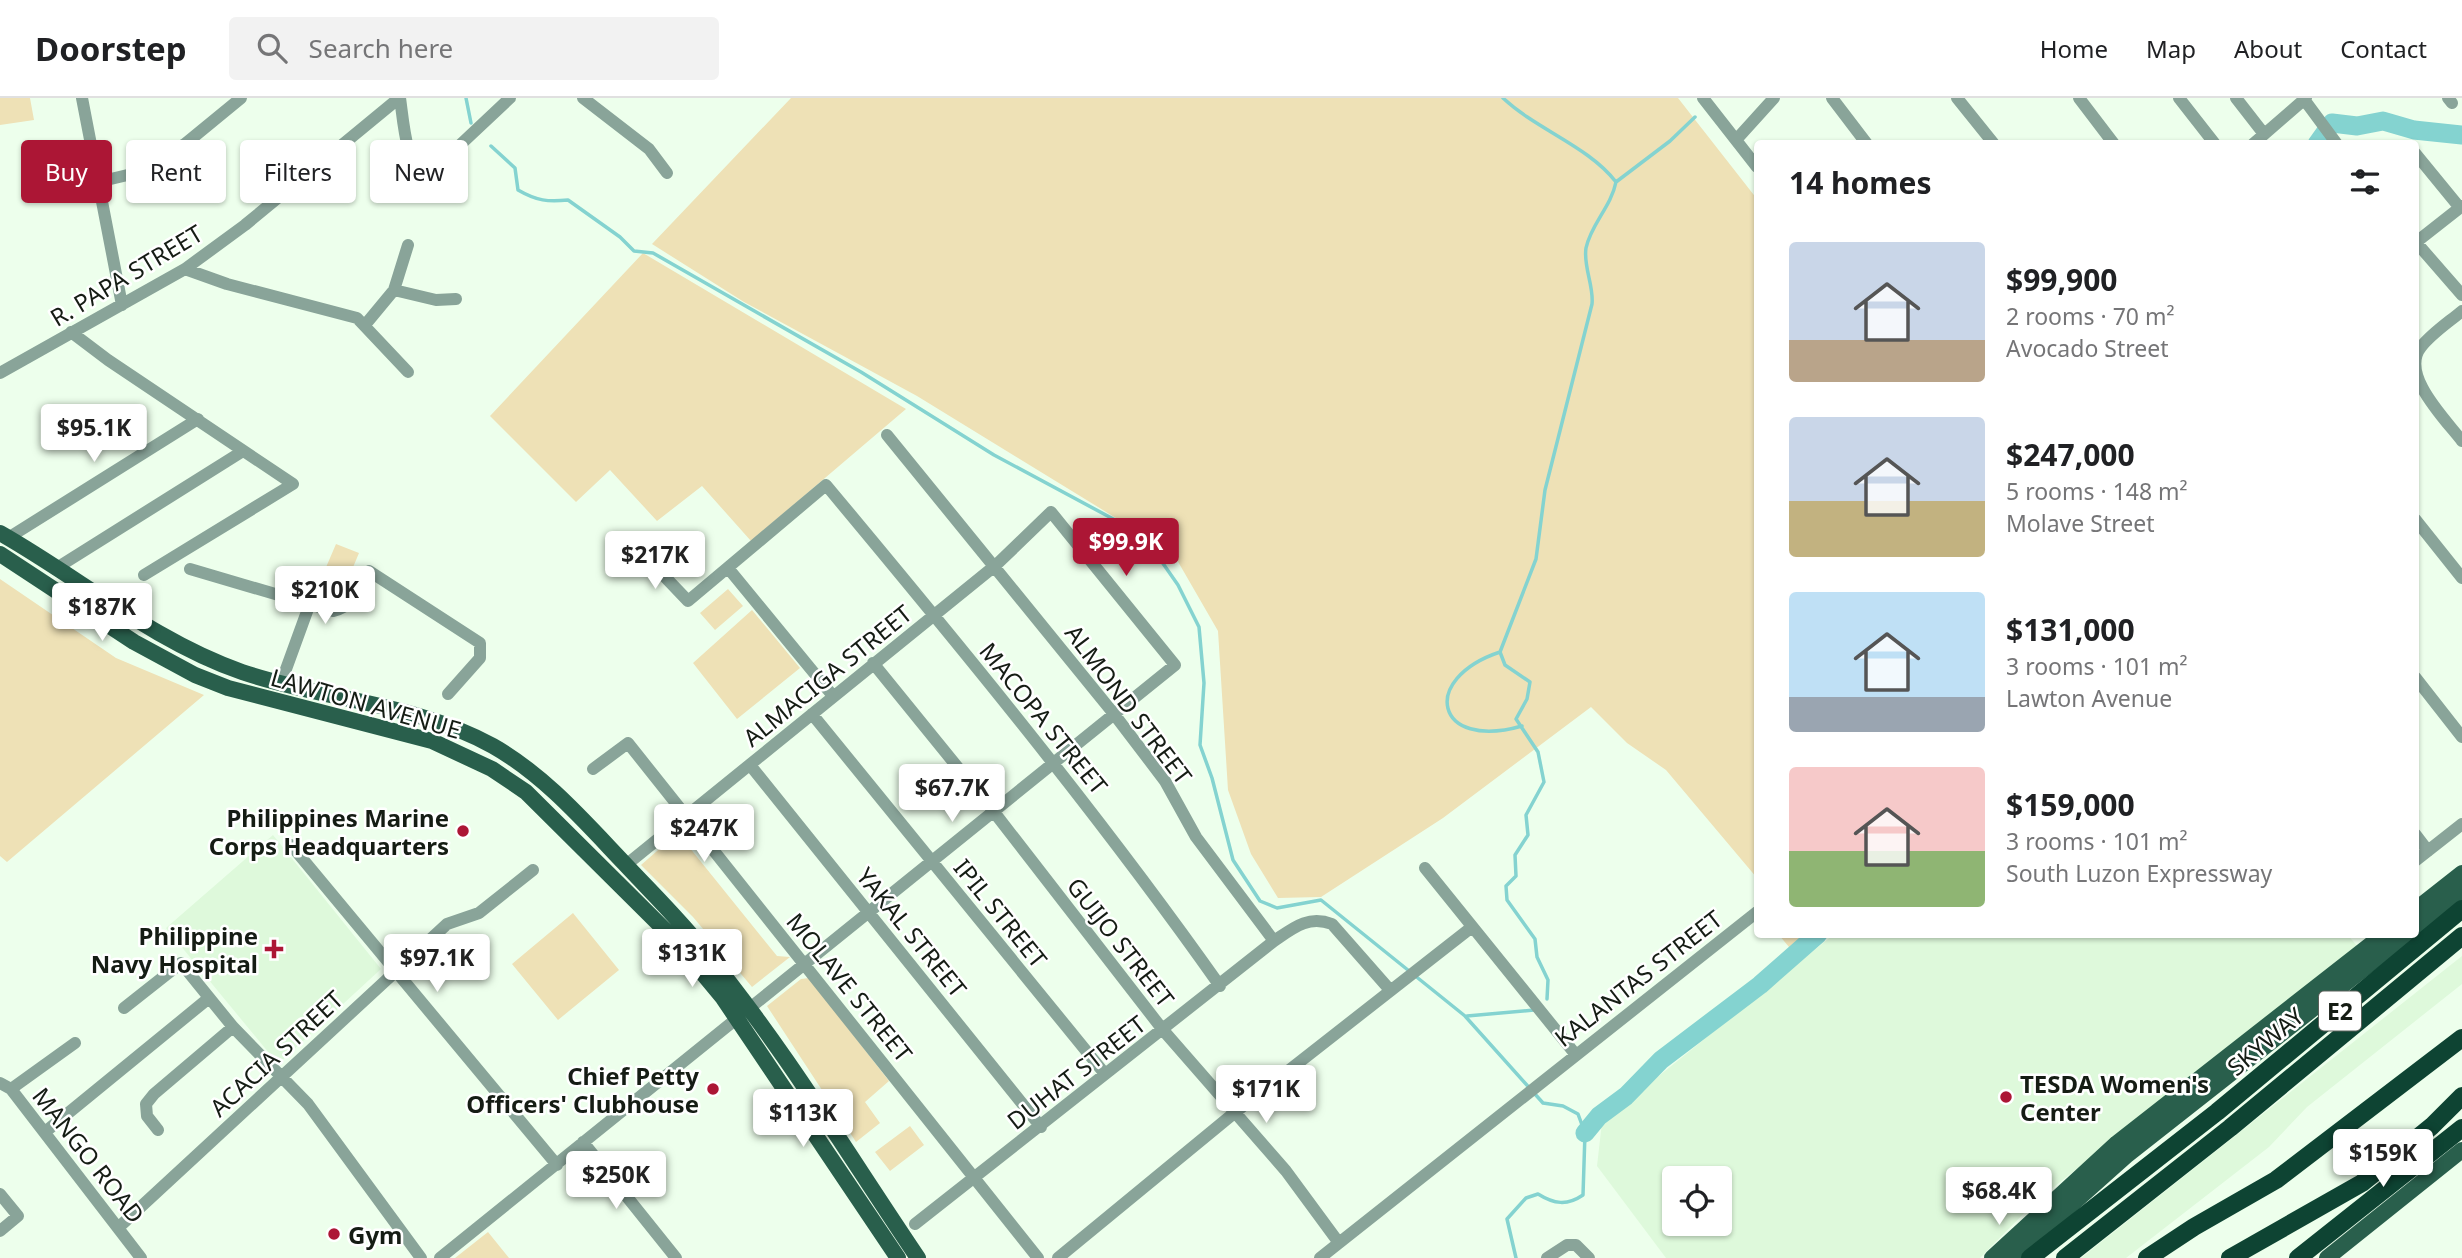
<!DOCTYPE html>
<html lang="en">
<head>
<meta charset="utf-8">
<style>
	:root { --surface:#fff; --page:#f2f2f2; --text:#202124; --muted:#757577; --line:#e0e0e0; --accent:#ac1635 }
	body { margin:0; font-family:"Noto Sans",sans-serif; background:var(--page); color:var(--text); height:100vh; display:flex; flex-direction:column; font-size:26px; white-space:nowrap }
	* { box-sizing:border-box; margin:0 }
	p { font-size:23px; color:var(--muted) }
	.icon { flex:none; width:38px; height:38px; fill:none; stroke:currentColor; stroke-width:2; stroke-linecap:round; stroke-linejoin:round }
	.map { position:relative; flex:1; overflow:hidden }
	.drawer { position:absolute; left:1754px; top:42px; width:665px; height:798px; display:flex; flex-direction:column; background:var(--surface); border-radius:7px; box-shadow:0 2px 5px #0004 }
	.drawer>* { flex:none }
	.guide { position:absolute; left:21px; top:42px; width:665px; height:63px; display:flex; gap:14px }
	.tools { position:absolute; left:1662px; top:1068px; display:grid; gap:14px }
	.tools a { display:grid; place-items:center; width:70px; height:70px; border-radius:7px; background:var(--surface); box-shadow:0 2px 5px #0004; font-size:35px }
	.price { position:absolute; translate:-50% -60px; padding:0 16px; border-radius:7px; background:#fff; color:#222; font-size:23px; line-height:46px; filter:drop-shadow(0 2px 4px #0008) }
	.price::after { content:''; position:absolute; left:50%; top:42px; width:21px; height:16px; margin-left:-10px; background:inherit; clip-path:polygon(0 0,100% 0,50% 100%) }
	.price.on { background:var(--accent); color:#fff }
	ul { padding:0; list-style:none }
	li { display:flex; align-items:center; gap:21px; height:175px; padding:0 35px }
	li span { display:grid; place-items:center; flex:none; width:196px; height:140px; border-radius:7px; color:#555 }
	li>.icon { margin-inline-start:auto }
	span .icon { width:84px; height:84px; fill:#fffc; stroke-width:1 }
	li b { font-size:30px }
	h2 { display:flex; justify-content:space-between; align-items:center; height:84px; padding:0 35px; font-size:30px }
	.pill { padding:0 24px; border-radius:7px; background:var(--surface); box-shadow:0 2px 5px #0004; font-size:24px; line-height:63px }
	.pill.on { background:var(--accent); color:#fff }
	header { display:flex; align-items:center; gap:42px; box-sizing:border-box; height:98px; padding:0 35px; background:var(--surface); border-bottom:2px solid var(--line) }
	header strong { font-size:33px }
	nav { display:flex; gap:38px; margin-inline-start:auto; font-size:24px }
	.search { width:490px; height:63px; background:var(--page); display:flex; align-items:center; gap:18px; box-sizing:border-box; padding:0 24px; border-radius:7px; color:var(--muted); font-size:26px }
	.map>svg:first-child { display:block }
</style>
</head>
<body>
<header>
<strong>Doorstep</strong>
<div class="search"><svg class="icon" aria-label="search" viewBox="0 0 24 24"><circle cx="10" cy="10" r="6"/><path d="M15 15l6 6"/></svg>Search here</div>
<nav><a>Home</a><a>Map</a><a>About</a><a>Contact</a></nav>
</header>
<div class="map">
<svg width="2462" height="1160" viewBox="0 0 2462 1160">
	<rect width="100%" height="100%" fill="#edffec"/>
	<!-- built -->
	<path fill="#def9db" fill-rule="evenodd" d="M273 737 381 871 278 966 166 830Z
		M2347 836 2357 848 2035 1104 1980 1160H1666L1597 1068 1602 1024 1833 837ZM1675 1080H1720V1125H1675Z
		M2462 858V886L2307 1009 2269 1049 2126 1160H2081Z"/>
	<!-- green -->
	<path fill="#eee1b6" d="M0 0H30L34 22 0 27Z
		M791 0H1678L1757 101V780L1666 672 1627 645 1591 609 1443 720 1321 799 1278 800 1251 756 1228 692 1218 533 1173 455 917 298 744 204 652 146Z
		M643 155 906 311 751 443 702 388 657 423 610 372 576 404 490 318Z
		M336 446 359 455 341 498 318 488Z
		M0 481 116 560 204 597 7 764 0 758Z
		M728 491 743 508 715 532 700 515Z
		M752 512 800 570 737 621 693 565Z
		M681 732 692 734 685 744 777 858 790 859 752 889 693 819 641 767Z
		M573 815 619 872 558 922 512 866Z
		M1779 837H1815L1794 855Z
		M809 880 889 983 865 1004 880 1025 856 1044 767 908 801 881Z
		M910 1028 924 1047 890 1073 875 1054Z
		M488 1134 509 1160H455Z"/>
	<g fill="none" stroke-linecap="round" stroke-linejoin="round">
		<!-- stream -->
		<path stroke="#84d3d0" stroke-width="3.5" d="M466 0 471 25
			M1503 0C1537 32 1588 48 1616 84 1611 109 1591 126 1586 150 1583 168 1594 188 1592 206L1545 392 1536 461 1500 554 1505 567 1530 584 1527 601 1516 621 1538 654 1544 684 1526 717 1528 737 1515 757 1516 778 1506 788 1507 802 1535 841 1537 859 1548 882 1547 901
			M491 48 515 70 518 92C537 103 548 104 568 102L620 139 634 153 653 155 861 274 994 357 1117 423 1155 454 1178 487 1199 529 1204 585 1200 647 1212 680 1233 762 1260 803 1277 810 1321 802 1465 918 1543 1005 1563 1008 1578 1016 1585 1035 1583 1097C1567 1108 1554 1106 1538 1096L1526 1100 1507 1121 1516 1160
			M1616 84 1670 43 1695 19
			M1500 554C1419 581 1435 653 1522 628
			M1467 918 1534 912"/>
		<!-- river -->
		<path stroke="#84d3d0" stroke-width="19" d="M2317 46 2332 25 2357 28 2383 23 2414 32 2462 37
			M1585 1035 1599 1018 1626 998 1661 962 1760 887 1818 836"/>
		<!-- minor -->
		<path stroke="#89a499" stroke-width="12" d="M82 0 122 207
			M400 0C403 19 406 74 427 78L510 0
			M583 0 649 51 667 75
			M1703 0 1757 69
			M1832 0 1867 46
			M1957 0 1994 46
			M2079 0 2114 46
			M2179 0 2215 46
			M2236 0 2264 36
			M2303 0 2337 46
			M2448 0 2452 5
			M1736 42 1774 0
			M2253 46 2306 0
			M2415 55 2460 110
			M98 84 136 75 185 46 241 0
			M2415 143 2462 197
			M2415 145 2462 108
			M185 171 227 186 357 220 408 274
			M394 192 408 147
			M2462 213C2449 224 2432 235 2421 249 2399 276 2446 322 2462 343
			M365 227 394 192 436 202 456 201
			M71 234 108 262 293 386 144 477
			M0 275 185 171 245 127 399 0
			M887 337 1114 616 1165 683 1196 739 1274 843
			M2415 421 2462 480
			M8 440 198 321
			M646 459 688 503 826 387C962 550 1097 714 1220 888
			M728 470 833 598
			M55 471 243 353
			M190 471 333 513C354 509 359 489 369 473L480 545V560L448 596
			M873 565 994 714 1163 932 1286 1073 1339 1145
			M2415 579 2462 639
			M281 585 309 508
			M812 616 1105 976
			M750 667 1041 1029
			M593 671 628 645 1038 1160
			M2415 736 2428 753
			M291 747 557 1067
			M2415 763 2462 726
			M1425 770 1576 957
			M124 910 181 865 233 929 308 1006 421 1160
			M0 985 11 991 141 1160
			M11 991 75 945
			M158 1032 147 1018 146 1006 154 996 233 929
			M45 1034 209 900
			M583 1044 676 1160
			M0 1096 18 1118 0 1133
			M915 1126 1274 843C1293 830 1308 817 1332 826L1390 892
			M119 1129 447 826 479 815 533 772
			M440 1160 1175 567 1051 414 996 467 626 767
			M1058 1160 1233 1016 1472 829
			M1320 1160 1757 814
			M1547 1160 1567 1147H1576L1589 1160"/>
		<!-- major -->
		<path stroke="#295f4c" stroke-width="16" d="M0 435C81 481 153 543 242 574 324 602 416 605 493 648 544 677 584 723 624 765 652 795 681 823 706 855 784 950 849 1058 918 1160
			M0 456 134 544 195 577 228 590 432 643 492 671 526 694 674 841 723 900 898 1160
			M2415 812 2462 775
			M2415 831 2462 793
			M1992 1160 2117 1045 2384 836
			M2012 1160 2126 1058 2408 836
			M2327 1160 2462 1052"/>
		<!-- highway -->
		<path stroke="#0e4433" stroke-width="18" d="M2030 1160 2217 1014 2462 811
			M2065 1160 2230 1030 2462 838
			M2147 1160 2194 1129 2276 1082 2462 940
			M2230 1160 2362 1085 2432 1028 2462 998
			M2298 1160 2462 1030"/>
	</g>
	<!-- markers -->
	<g fill="#ac1635" stroke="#fff" stroke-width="2.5">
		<circle cx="463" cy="733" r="7"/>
		<path d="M270.5 840.5h7v7h7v7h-7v7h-7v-7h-7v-7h7z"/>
		<circle cx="713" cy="991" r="7"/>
		<circle cx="2006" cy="999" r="7"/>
		<circle cx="334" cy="1136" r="7"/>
	</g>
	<g text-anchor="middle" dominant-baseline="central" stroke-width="5" stroke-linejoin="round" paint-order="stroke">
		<!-- shield labels -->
		<rect fill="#fff" stroke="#5b605a" stroke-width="2" x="2319" y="893.5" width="42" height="39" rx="5"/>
		<g font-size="23" font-weight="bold" fill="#151c14">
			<text x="2340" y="913">E2</text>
		</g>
		<!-- street labels -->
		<g font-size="24" fill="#151c14" stroke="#fff">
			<text transform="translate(126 177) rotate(-31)">R. PAPA STREET</text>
			<text transform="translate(827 577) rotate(-39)">ALMACIGA STREET</text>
			<text transform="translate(366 605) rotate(16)">LAWTON AVENUE</text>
			<text transform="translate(1129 606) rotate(53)">ALMOND STREET</text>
			<text transform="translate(1044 620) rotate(51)">MACOPA STREET</text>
			<text transform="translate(1001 815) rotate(51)">IPIL STREET</text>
			<text transform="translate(912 834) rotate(51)">YAKAL STREET</text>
			<text transform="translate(1121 844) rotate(52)">GUIJO STREET</text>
			<text transform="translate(1638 880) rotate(-38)">KALANTAS STREET</text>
			<text transform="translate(850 889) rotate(51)">MOLAVE STREET</text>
			<text transform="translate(2265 943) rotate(-40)">SKYWAY</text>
			<text transform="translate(276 955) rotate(-43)">ACACIA STREET</text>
			<text transform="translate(1076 974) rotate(-38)">DUHAT STREET</text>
			<text transform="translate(89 1057) rotate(52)">MANGO ROAD</text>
		</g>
		<!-- poi labels -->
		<g font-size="24" font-weight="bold" fill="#151c14" stroke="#fff" text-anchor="end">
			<text x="449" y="719">Philippines Marine<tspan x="449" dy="28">Corps Headquarters</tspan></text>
			<text x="258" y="837">Philippine<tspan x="258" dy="28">Navy Hospital</tspan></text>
			<text x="699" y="977">Chief Petty<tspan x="699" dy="28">Officers' Clubhouse</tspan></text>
			<text x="2020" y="985" text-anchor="start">TESDA Women's<tspan x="2020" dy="28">Center</tspan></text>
			<text x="348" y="1136" text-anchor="start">Gym</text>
		</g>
	</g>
</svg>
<div class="tools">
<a><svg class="icon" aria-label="locate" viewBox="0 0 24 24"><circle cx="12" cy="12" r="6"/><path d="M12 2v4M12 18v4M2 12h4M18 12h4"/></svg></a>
</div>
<b class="price" style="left:94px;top:366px">$95.1K</b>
<b class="price on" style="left:1126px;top:480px">$99.9K</b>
<b class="price" style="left:655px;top:493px">$217K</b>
<b class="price" style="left:325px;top:528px">$210K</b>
<b class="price" style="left:102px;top:545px">$187K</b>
<b class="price" style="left:952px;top:726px">$67.7K</b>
<b class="price" style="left:704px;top:766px">$247K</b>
<b class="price" style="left:692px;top:891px">$131K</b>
<b class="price" style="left:437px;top:896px">$97.1K</b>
<b class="price" style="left:1266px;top:1027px">$171K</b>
<b class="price" style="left:803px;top:1051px">$113K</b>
<b class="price" style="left:2383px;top:1091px">$159K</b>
<b class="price" style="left:616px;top:1113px">$250K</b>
<b class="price" style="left:1999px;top:1129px">$68.4K</b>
<div class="guide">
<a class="pill on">Buy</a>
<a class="pill">Rent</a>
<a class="pill">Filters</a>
<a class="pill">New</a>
</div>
<section class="drawer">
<h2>14 homes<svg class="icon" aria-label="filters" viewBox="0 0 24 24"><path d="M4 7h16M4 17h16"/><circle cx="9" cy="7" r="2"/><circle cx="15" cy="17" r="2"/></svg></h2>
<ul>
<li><span style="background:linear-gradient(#c9d6e8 70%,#b9a48a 0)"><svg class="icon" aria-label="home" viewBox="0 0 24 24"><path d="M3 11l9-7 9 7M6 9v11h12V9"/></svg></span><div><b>$99,900</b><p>2 rooms · 70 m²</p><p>Avocado Street</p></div></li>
<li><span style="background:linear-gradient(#c9d6e8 60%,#c2b280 0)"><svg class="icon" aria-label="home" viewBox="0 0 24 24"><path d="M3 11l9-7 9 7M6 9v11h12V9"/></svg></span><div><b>$247,000</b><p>5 rooms · 148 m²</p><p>Molave Street</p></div></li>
<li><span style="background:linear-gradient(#bfe0f5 75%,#9aa5b1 0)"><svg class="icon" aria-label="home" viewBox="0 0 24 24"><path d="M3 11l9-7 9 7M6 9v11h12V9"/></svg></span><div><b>$131,000</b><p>3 rooms · 101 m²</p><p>Lawton Avenue</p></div></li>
<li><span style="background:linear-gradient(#f6c9c9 60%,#8fb573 0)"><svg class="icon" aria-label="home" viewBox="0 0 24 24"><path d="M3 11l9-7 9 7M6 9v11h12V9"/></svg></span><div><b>$159,000</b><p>3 rooms · 101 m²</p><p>South Luzon Expressway</p></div></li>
</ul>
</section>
</div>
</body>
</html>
